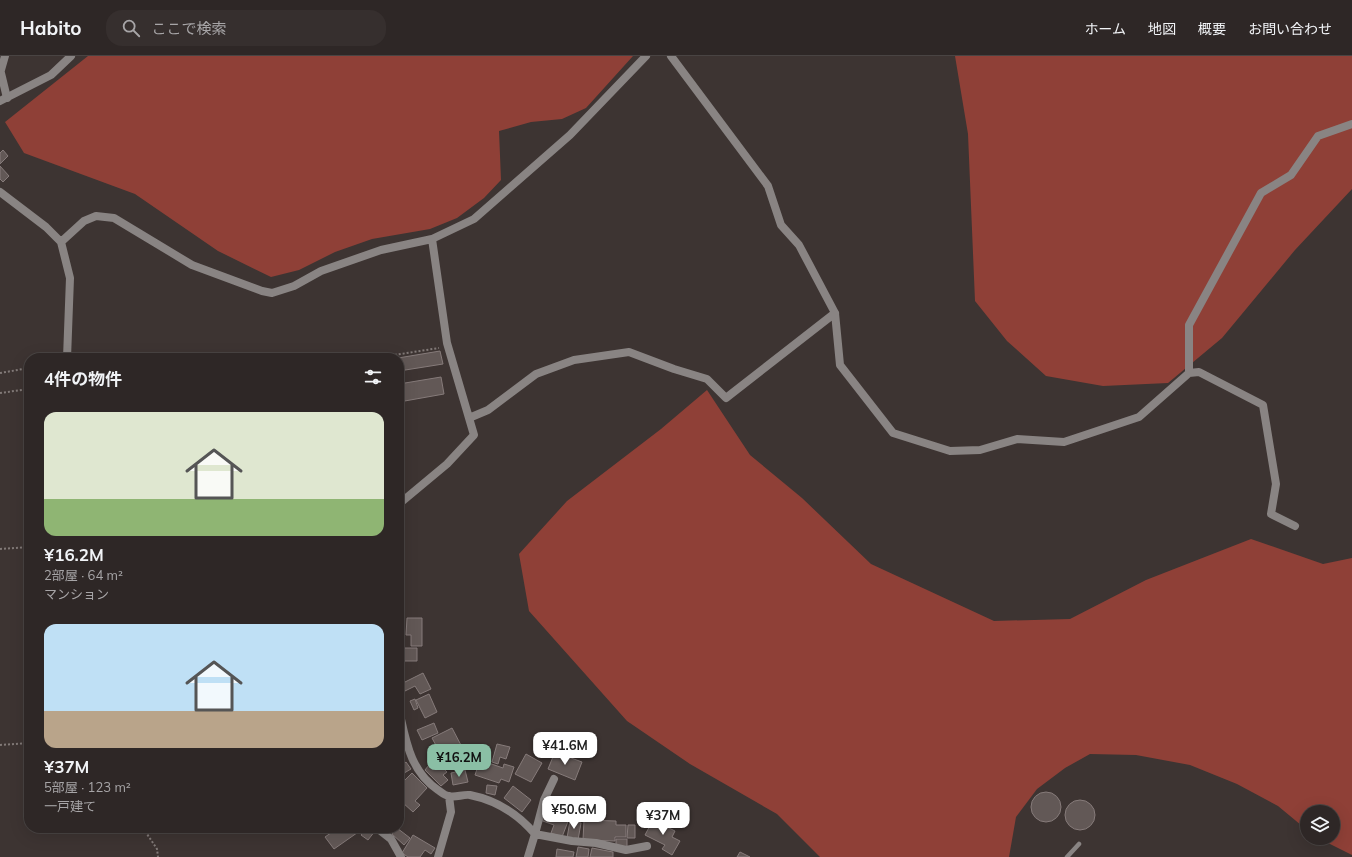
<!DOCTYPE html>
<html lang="ja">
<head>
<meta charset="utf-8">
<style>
	:root { --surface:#2e2726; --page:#362f2e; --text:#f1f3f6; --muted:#a7a5a7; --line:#494443; --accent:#8abfa5 }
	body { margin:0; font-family:Mulish,"Noto Sans JP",sans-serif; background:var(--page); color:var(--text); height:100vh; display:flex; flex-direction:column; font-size:15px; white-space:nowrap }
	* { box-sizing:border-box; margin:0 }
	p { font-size:13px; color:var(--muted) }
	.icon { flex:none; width:22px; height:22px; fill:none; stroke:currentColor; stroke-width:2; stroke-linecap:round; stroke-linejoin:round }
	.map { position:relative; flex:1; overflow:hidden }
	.panel { position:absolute; left:24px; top:297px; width:380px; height:480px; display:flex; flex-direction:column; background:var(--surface); border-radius:16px; box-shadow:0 4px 16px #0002,0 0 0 1px var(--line) }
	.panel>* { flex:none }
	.buttons { position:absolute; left:1300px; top:749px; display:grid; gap:8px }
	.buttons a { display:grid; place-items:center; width:40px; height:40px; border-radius:50%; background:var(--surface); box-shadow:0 4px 16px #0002,0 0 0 1px var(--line); font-size:20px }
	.price { position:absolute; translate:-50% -34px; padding:0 9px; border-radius:8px; background:#fff; color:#222; font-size:13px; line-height:26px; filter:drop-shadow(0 1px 2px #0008) }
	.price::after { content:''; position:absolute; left:50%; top:24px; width:12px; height:9px; margin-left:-6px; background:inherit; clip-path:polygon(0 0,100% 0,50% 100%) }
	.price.active { background:var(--accent); color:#111 }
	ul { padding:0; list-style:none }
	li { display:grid; align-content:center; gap:8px; height:212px; padding:0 20px }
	li span { display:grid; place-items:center; height:124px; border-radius:12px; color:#555 }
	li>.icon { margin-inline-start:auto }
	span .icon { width:72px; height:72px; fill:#fffc; stroke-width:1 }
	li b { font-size:17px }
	h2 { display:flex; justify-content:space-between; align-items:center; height:48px; padding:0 20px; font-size:17px }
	header { display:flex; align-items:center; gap:24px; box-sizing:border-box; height:56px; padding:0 20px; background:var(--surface); border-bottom:1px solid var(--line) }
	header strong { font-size:19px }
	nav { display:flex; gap:22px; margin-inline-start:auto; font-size:14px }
	.search { width:280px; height:36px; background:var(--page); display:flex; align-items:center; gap:10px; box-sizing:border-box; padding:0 14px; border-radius:16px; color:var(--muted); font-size:15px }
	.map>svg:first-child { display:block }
</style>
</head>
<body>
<header>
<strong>Habito</strong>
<div class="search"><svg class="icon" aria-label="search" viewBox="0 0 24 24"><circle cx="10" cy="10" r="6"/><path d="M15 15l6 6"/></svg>ここで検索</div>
<nav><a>ホーム</a><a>地図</a><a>概要</a><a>お問い合わせ</a></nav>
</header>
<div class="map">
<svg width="1352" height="801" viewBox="0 0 1352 801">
	<rect width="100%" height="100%" fill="#3d3432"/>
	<!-- green -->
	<path fill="#8f4037" d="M88 0H633L586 52 562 63 531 66 499 75 501 124 484 142 457 162 430 173 372 183 335 196 299 214 271 221 218 195 135 138 24 97 5 66Z
		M955 0H1352V133L1295 194 1222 282 1168 327 1103 330 1046 320 1007 285 975 245 968 78Z
		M707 334 750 399 802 442 871 508 994 565 1070 563 1146 524 1251 483 1323 508 1352 502V799L1318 782H1333V756H1307V774L1278 750 1237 728 1190 709 1136 699 1090 698 1065 712 1037 733 1016 761 1009 801H820L777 758 690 708 627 665 529 555 519 498 567 445 661 373Z"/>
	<!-- building -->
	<path fill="#625856" stroke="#867b7a" d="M3 94 8 100 0 108V97Z
		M0 110 9 120 3 126 0 123Z
		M440 295 443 308 399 315 398 302Z
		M441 321 444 338 399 346V328Z
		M407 562H422V590H411V579H406Z
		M402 592H417V605H402Z
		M423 617 431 633 420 638 415 630 405 635 401 628Z
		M429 638 437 656 425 662 416 644Z
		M415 643 418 652 414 654 410 645Z
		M434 667 438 677 422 684 417 674Z
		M452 672 463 693 450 700 452 704 441 709 435 697 439 695 432 682Z
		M497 688 510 691 506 703 500 701 498 708 492 706Z
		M555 696 582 706 575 724 548 713Z
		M526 698 542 707 531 726 515 718Z
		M480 704 503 712 504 708 514 711 509 726 501 723 499 727 475 719Z
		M399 706 401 710 406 706 411 713 399 720Z
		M439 708 447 716 443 719 448 724 441 730 425 714 429 709 433 714Z
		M465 714 468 726 453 729 451 717Z
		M412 717 427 732 415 745 420 749 413 756 402 746 404 744 399 740V730Z
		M487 729 497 730 495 739 486 737Z
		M513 730 531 744 522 756 504 742Z
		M1031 751a15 15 0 1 1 30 0a15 15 0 1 1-30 0Z
		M1065 759a15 15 0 1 1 30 0a15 15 0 1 1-30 0Z
		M551 747 572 755 562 781 551 777 554 769 540 764 546 749 550 750Z
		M584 764 616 765V769H626V781H615V785L583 784Z
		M653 764 675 775 672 781 680 785 672 799 662 793 665 789 645 779Z
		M570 765 581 767 578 784 567 782Z
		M628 769H635V782H627Z
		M338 772H364L334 793 325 781Z
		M367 772H371L375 775 368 784 361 779Z
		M397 772 410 782 404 789 392 778Z
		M413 779 435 792 431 798 425 794 420 801H408L402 797Z
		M616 783H627V791L616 790Z
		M578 791 589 793 588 801H576Z
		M592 792 613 796V801H590Z
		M557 793 574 796 573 801H556Z
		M740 796 750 801H737Z"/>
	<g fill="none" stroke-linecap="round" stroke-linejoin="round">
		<!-- path -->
		<path stroke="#827a78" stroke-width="2" stroke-dasharray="2 2" stroke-linecap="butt" d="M375 302 439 292
			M0 317 29 312
			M0 337 29 333
			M0 493 29 491
			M0 689 29 687
			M143 772 157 793 158 801"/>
		<!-- service -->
		<path stroke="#898483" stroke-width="4.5" d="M1067 801 1079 788"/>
		<!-- minor -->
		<path stroke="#898483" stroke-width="8" d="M671 0 768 130 781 169 799 189 835 257 840 309 893 377 950 395 980 394 1017 383 1064 386 1139 361 1189 317V269L1261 137 1291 119 1318 80 1352 68
			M0 13 7 42
			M1 14 5 0
			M0 136 46 171 61 186 70 222 67 302
			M61 186 84 165 96 160 114 162 192 209 262 235 272 237 294 230 321 215 381 194 432 183
			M1189 317 1199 316 1263 349 1276 428 1271 458 1295 470
			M469 362 488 354 536 318 574 304 629 296 674 313 707 323 726 342 835 257
			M399 448 447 408 474 379 447 287 432 183 474 163 570 79 646 0
			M399 654C406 685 410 715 438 734 441 736 445 740 449 740 455 742 463 738 470 739 495 744 518 758 535 778L528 801
			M554 723 544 744 535 778 572 785 596 787 626 794 647 790
			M377 772 391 783 401 801
			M438 801 451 756 449 740"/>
		<!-- tertiary -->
		<path stroke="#898483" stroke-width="8" d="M0 45 51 19 71 0"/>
	</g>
</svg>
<div class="buttons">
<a><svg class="icon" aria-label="layers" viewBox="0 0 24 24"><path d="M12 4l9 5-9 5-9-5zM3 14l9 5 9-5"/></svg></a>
</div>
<b class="price" style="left:565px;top:710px">¥41.6M</b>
<b class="price active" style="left:459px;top:722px">¥16.2M</b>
<b class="price" style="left:574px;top:774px">¥50.6M</b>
<b class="price" style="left:663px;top:780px">¥37M</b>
<section class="panel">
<h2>4件の物件<svg class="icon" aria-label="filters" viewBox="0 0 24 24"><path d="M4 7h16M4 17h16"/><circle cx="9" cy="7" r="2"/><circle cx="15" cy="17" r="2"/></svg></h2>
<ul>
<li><span style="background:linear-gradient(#dfe7d0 70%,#8fb573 0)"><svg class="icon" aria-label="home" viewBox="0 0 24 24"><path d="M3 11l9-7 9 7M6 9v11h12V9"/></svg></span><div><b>¥16.2M</b><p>2部屋 · 64 m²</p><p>マンション</p></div></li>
<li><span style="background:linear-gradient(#bfe0f5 70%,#b9a48a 0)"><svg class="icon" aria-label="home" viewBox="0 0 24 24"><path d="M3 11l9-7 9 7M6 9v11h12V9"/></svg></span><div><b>¥37M</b><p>5部屋 · 123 m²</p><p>一戸建て</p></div></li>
</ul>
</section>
</div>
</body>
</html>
